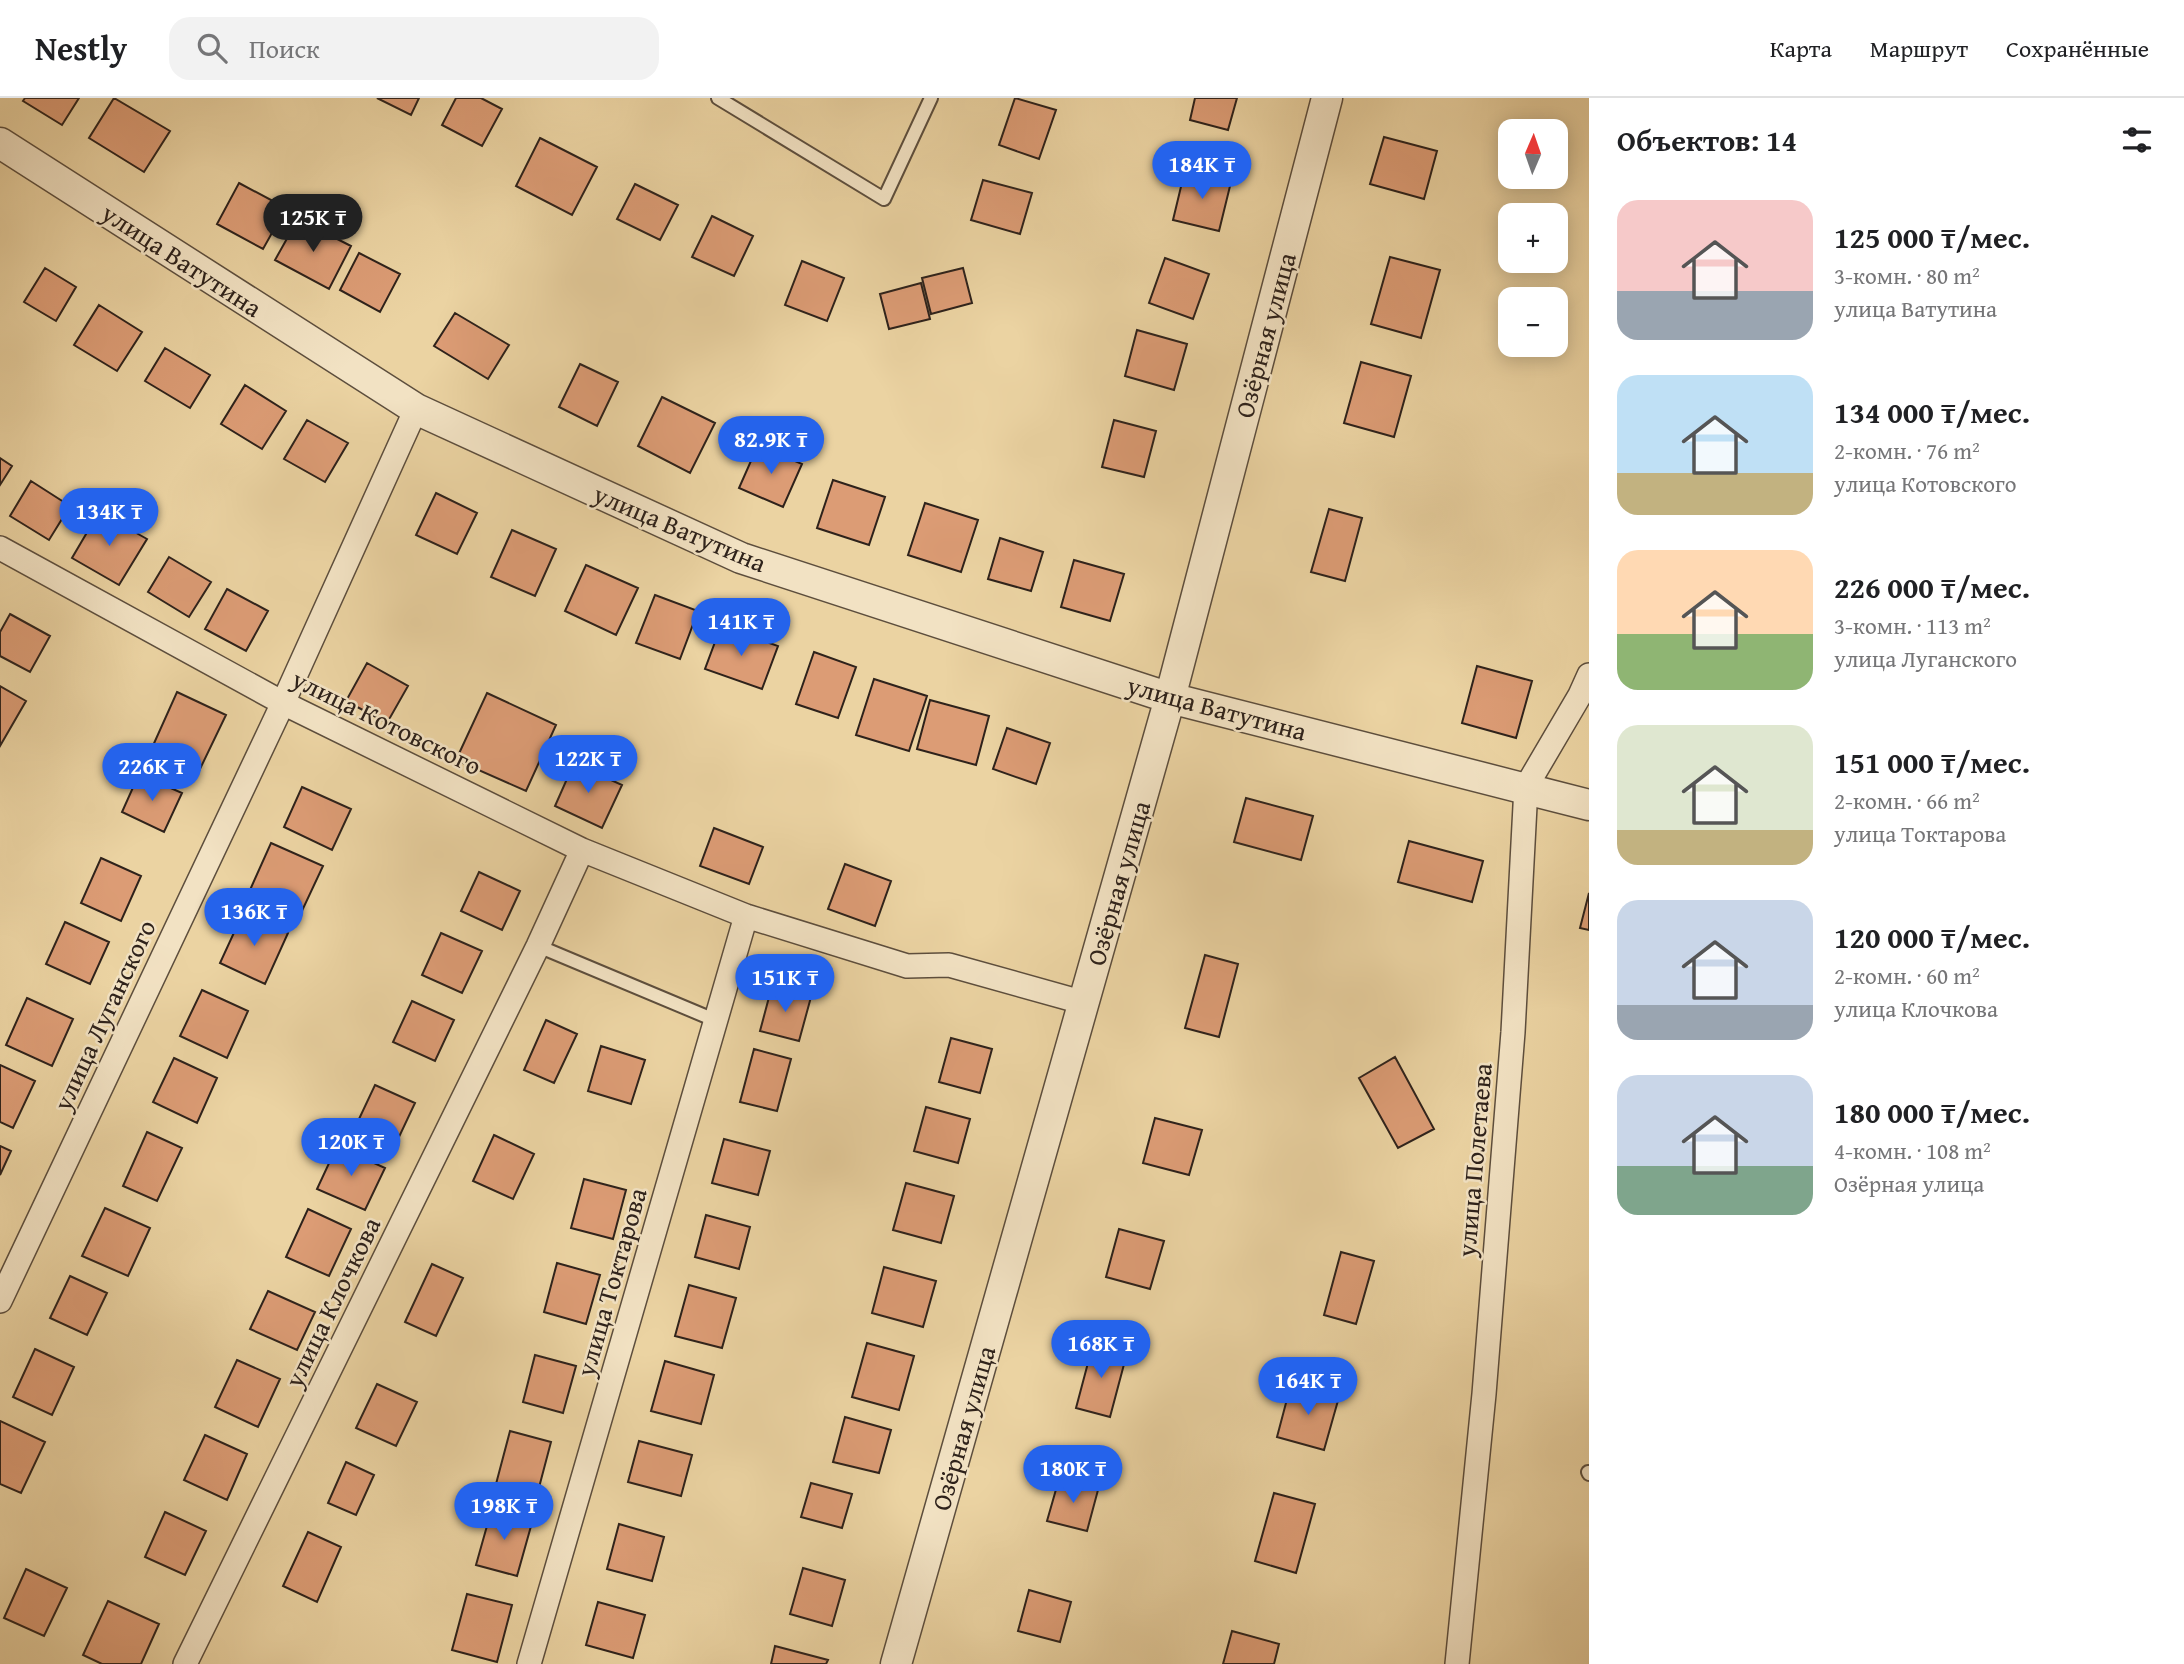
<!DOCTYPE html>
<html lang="ru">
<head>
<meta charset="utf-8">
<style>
	:root { --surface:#fff; --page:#f2f2f2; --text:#202124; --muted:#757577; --line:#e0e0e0; --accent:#2563eb }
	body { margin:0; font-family:"Gentium Book Plus",serif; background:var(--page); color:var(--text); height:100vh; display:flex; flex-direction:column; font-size:26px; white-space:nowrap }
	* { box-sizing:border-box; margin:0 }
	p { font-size:23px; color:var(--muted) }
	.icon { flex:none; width:38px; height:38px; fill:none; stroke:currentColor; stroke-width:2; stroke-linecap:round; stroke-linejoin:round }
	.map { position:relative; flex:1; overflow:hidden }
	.drawer { display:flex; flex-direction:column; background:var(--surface); width:595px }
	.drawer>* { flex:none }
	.needle { width:46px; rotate:2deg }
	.controls { position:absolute; left:1498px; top:21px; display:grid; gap:14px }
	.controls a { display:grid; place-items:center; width:70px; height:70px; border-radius:14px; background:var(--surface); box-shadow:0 4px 18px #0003; font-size:35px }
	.price { position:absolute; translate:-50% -60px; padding:0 16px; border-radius:24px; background:var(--accent); color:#fff; font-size:23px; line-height:46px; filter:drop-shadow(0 2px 4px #0008) }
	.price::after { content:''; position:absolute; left:50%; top:42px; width:21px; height:16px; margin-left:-10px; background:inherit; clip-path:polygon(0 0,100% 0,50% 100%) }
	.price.current { background:#222; color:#fff }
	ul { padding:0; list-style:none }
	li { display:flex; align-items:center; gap:21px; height:175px; padding:0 28px }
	li span { display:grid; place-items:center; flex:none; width:196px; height:140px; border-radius:21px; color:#555 }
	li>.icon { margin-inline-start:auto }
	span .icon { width:84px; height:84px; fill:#fffc; stroke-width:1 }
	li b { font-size:30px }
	h2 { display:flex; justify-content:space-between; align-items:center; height:84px; padding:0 28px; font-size:30px }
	header { display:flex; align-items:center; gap:42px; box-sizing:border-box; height:98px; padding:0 35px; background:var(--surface); border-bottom:2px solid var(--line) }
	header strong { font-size:33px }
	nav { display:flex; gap:38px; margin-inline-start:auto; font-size:24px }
	.search { width:490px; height:63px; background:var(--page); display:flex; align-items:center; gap:18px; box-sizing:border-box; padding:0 24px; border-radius:21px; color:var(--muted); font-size:26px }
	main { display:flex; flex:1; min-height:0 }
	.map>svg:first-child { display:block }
</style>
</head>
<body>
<header>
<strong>Nestly</strong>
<div class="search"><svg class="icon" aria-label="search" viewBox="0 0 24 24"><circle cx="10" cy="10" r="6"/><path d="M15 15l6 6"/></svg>Поиск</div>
<nav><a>Карта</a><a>Маршрут</a><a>Сохранённые</a></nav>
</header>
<main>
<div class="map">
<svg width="1589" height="1566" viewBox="0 0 1589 1566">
	<rect width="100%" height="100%" fill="#ebd3a2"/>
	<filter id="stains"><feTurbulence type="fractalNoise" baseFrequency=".00286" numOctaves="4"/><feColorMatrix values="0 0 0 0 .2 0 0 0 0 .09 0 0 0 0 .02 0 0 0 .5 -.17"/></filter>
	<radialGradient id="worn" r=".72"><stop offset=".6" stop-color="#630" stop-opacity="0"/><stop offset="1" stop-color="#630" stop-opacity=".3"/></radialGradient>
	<!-- building -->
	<path fill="#dc9c75" stroke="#2e221b" stroke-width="2" d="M25 0H79L62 27 23 3Z
		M114 0 170 33 144 74 89 40Z
		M377 0H419L411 17Z
		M456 0H481L502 11 482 48 442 27Z
		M1015 0 1056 12 1039 61 999 47Z
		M1195 0H1237L1228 32 1190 22Z
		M1384 39 1437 53 1424 101 1370 86Z
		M540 40 597 69 572 117 516 88Z
		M1185 72 1231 84 1219 133 1173 122Z
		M983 82 1032 95 1020 136 971 122Z
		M239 85 286 110 263 151 217 126Z
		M635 86 678 107 660 142 617 121Z
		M712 118 753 138 734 178 692 159Z
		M298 121 351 148 329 191 275 162Z
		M359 155 400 176 380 214 340 192Z
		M1390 159 1440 172 1421 240 1371 226Z
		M1165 160 1209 176 1193 221 1149 205Z
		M802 163 844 180 827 223 785 207Z
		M45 170 76 189 56 223 24 204Z
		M963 170 972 205 931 216 922 180Z
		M921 185 930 221 889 231 880 196Z
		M99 207 142 234 117 273 74 247Z
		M455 215 509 247 488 281 434 248Z
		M1137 232 1187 246 1174 292 1125 278Z
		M165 250 210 277 190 310 145 283Z
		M1361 264 1411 278 1394 339 1344 325Z
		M580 266 618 284 597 328 559 309Z
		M245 287 286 313 262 351 221 326Z
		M662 299 715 325 690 375 638 348Z
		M307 322 348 345 325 384 284 361Z
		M1114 322 1156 333 1144 379 1102 369Z
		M758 347 802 366 783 409 739 390Z
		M0 360 12 368 0 387Z
		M833 382 885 399 869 447 817 430Z
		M31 383 70 408 49 442 10 418Z
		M436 395 477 415 457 456 416 437Z
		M925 405 978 422 961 474 908 457Z
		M1329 411 1362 420 1345 483 1311 474Z
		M99 414 147 441 119 487 72 460Z
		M512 432 556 451 535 498 491 479Z
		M1000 440 1043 454 1031 493 988 481Z
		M169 459 211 484 189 519 148 494Z
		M1074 462 1124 476 1110 523 1061 509Z
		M586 467 638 490 616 537 565 513Z
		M227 491 268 513 246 553 205 531Z
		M655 497 698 513 680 561 636 545Z
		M10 516 50 538 30 574 0 558V534Z
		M721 528 778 548 762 591 705 571Z
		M814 554 856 569 838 620 796 606Z
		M367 565 408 588 387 625 346 603Z
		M1477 568 1532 583 1516 640 1462 625Z
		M874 581 927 598 909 653 856 637Z
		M0 588 26 603 0 648Z
		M177 594 226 617 199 673 151 652Z
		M487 595 556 627 526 693 456 662Z
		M930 602 989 618 976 667 917 651Z
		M1007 630 1050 645 1036 686 993 671Z
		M574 665 622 687 602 730 555 708Z
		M139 676 182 695 164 734 122 714Z
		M302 689 351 711 332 752 284 729Z
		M1246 700 1313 718 1301 762 1234 744Z
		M714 730 763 749 749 786 700 768Z
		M1409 743 1483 763 1472 804 1398 784Z
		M271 745 323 768 301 815 250 792Z
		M101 760 141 778 121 823 81 805Z
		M845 766 891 783 875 828 828 811Z
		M479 774 520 793 502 832 461 813Z
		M1589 795V832L1580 830Z
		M243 815 288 835 265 886 220 865Z
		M65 824 109 844 90 886 46 866Z
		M441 835 482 853 462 895 422 877Z
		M1205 857 1238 866 1219 939 1185 930Z
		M772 888 811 899 799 943 760 933Z
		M202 892 248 913 227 960 180 938Z
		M27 900 73 921 52 968 6 947Z
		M412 903 454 922 435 963 393 944Z
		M546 922 577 936 554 985 524 972Z
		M951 940 992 951 980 995 939 984Z
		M601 948 645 962 631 1006 588 993Z
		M754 951 791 961 777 1013 740 1004Z
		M1395 959 1434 1031 1398 1050 1359 980Z
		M174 960 217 980 197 1025 153 1004Z
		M0 967 35 983 13 1030 0 1024Z
		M375 987 415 1005 399 1039 359 1021Z
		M926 1009 970 1021 958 1065 914 1053Z
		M1155 1020 1202 1032 1189 1077 1143 1065Z
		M147 1034 182 1050 157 1103 123 1088Z
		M494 1037 534 1056 513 1101 473 1083Z
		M724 1041 770 1053 758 1097 712 1085Z
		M0 1048 11 1053 0 1077Z
		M337 1048 385 1070 365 1112 317 1091Z
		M584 1081 626 1092 613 1141 571 1130Z
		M906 1085 954 1098 941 1145 893 1132Z
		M105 1110 150 1130 128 1178 82 1158Z
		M308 1111 351 1131 329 1178 286 1159Z
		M706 1117 750 1129 739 1171 695 1159Z
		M1119 1131 1164 1143 1150 1191 1106 1179Z
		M1341 1154 1374 1163 1356 1226 1324 1217Z
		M557 1165 600 1177 586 1226 544 1214Z
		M432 1166 463 1180 436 1238 405 1224Z
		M884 1169 936 1183 923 1229 872 1215Z
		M70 1178 107 1195 87 1237 50 1220Z
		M689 1187 736 1200 722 1250 675 1238Z
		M268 1193 315 1214 297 1252 250 1231Z
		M867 1245 914 1258 899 1312 852 1299Z
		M1093 1246 1127 1255 1110 1319 1076 1310Z
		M35 1251 74 1269 52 1317 13 1299Z
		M535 1257 576 1268 563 1315 523 1304Z
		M237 1262 280 1281 258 1329 215 1309Z
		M665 1263 714 1277 701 1326 651 1313Z
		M377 1286 417 1304 396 1348 356 1330Z
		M1291 1286 1339 1299 1324 1352 1277 1339Z
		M845 1319 891 1332 879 1375 833 1364Z
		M0 1323 45 1344 21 1395 0 1386Z
		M510 1333 551 1344 537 1397 496 1386Z
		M205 1337 247 1356 227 1402 184 1382Z
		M639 1343 692 1357 681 1398 628 1384Z
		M346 1364 374 1377 356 1417 328 1405Z
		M1059 1381 1098 1392 1087 1433 1047 1423Z
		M811 1385 852 1396 842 1430 801 1419Z
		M1274 1395 1315 1406 1296 1475 1255 1463Z
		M492 1410 533 1421 517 1478 476 1467Z
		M165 1414 206 1433 185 1477 145 1459Z
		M619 1426 664 1439 652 1483 607 1471Z
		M308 1434 341 1449 317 1504 283 1488Z
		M803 1470 845 1482 832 1528 790 1516Z
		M26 1471 67 1490 44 1538 4 1520Z
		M1029 1492 1071 1504 1060 1544 1018 1533Z
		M467 1496 512 1507 497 1564 452 1552Z
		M108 1503 159 1526 141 1566H102L83 1557Z
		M598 1504 645 1517 633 1560 586 1547Z
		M1232 1533 1279 1546 1274 1566H1223Z
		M775 1548 828 1562 826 1566H771Z"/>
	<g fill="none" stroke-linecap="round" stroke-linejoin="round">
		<!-- service casing -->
		<g stroke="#5d4e3d" stroke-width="16">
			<path id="service" d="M718 0 884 101 931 0
				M538 848 717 923
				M1588 1374 1589 1376"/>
		</g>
		<!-- minor casing -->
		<g stroke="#5d4e3d" stroke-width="26">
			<path id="minor" d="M0 450 283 605 582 752 746 818 907 868 949 867 1085 905
				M0 1203 283 605 416 311
				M185 1566 538 848 582 752
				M529 1566 746 818
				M1457 1566 1484 1296 1513 934 1526 689 1580 597 1589 577"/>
		</g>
		<!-- tertiary casing -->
		<g stroke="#5d4e3d" stroke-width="33">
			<path id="tertiary" d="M0 45 416 311 741 460 1170 600 1589 707
				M896 1566 1170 600 1327 0"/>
		</g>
		<!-- service -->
		<use href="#service" stroke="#f2e2c3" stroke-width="12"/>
		<!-- minor -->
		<use href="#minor" stroke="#f2e2c3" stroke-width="23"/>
		<!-- tertiary -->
		<use href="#tertiary" stroke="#f2e2c3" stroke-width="30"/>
	</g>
	<g text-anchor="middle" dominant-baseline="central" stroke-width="5" stroke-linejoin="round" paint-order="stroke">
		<!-- street labels -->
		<g font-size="26" fill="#2e221b" stroke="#f2e2c3">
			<text transform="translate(182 162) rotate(33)">улица Ватутина</text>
			<text transform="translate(1265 237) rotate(-75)">Озёрная улица</text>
			<text transform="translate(680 430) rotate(23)">улица Ватутина</text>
			<text transform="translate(1217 610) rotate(15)">улица Ватутина</text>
			<text transform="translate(387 624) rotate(26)">улица Котовского</text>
			<text transform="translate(1118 785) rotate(-74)">Озёрная улица</text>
			<text transform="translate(104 917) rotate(-65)">улица Луганского</text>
			<text transform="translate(1474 1062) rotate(-85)">улица Полетаева</text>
			<text transform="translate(611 1184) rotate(-74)">улица Токтарова</text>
			<text transform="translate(332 1204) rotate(-64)">улица Клочкова</text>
			<text transform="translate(963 1330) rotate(-74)">Озёрная улица</text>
		</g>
	</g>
	<rect width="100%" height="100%" filter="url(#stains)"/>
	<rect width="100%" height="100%" fill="url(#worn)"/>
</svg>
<div class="controls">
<a><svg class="needle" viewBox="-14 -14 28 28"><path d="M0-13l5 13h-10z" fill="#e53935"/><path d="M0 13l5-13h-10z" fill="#757577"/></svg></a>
<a>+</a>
<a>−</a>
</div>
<b class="price" style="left:1202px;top:103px">184K ₸</b>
<b class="price current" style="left:313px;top:156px">125K ₸</b>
<b class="price" style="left:771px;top:378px">82.9K ₸</b>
<b class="price" style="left:109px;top:450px">134K ₸</b>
<b class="price" style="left:741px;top:560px">141K ₸</b>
<b class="price" style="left:588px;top:697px">122K ₸</b>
<b class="price" style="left:152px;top:705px">226K ₸</b>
<b class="price" style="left:254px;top:850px">136K ₸</b>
<b class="price" style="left:785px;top:916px">151K ₸</b>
<b class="price" style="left:351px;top:1080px">120K ₸</b>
<b class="price" style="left:1101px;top:1282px">168K ₸</b>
<b class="price" style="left:1308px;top:1319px">164K ₸</b>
<b class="price" style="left:1073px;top:1407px">180K ₸</b>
<b class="price" style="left:504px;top:1444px">198K ₸</b>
</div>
<section class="drawer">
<h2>Объектов: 14<svg class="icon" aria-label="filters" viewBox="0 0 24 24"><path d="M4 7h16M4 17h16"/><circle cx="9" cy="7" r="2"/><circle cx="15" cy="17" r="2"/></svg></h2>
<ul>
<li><span style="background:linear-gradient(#f6c9c9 65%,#9aa5b1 0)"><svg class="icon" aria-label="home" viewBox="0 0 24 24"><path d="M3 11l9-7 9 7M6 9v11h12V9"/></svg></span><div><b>125 000 ₸/мес.</b><p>3-комн. · 80 m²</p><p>улица Ватутина</p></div></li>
<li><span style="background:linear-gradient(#bfe0f5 70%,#c2b280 0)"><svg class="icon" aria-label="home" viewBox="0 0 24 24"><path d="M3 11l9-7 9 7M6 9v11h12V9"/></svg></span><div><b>134 000 ₸/мес.</b><p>2-комн. · 76 m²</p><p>улица Котовского</p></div></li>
<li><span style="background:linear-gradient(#ffd9b3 60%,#8fb573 0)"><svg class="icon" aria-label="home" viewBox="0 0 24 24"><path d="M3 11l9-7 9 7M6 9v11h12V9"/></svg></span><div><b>226 000 ₸/мес.</b><p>3-комн. · 113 m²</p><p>улица Луганского</p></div></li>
<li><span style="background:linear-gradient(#dfe7d0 75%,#c2b280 0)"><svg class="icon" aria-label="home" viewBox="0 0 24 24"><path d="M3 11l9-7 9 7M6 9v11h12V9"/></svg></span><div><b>151 000 ₸/мес.</b><p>2-комн. · 66 m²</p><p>улица Токтарова</p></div></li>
<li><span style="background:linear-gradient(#c9d6e8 75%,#9aa5b1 0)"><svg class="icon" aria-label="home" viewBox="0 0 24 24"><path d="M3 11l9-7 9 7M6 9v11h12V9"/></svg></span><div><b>120 000 ₸/мес.</b><p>2-комн. · 60 m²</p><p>улица Клочкова</p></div></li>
<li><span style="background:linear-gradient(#c9d6e8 65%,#7fa58c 0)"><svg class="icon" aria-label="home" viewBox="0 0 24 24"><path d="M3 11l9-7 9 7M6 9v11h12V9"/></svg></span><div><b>180 000 ₸/мес.</b><p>4-комн. · 108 m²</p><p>Озёрная улица</p></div></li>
</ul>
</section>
</main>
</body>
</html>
